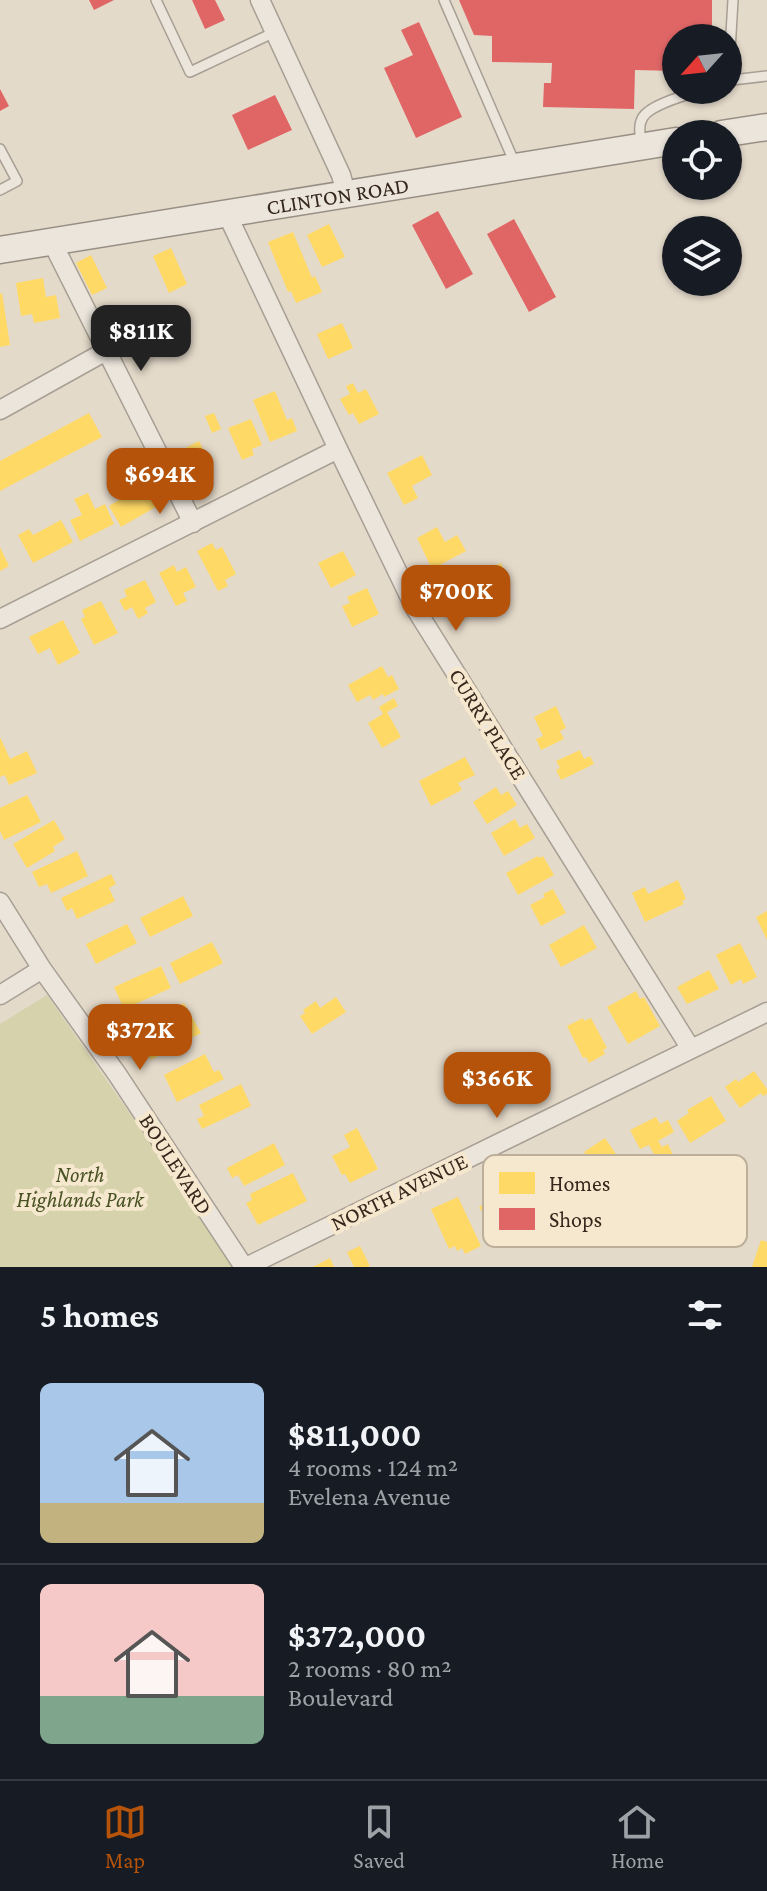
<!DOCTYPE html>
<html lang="en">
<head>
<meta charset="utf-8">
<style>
	:root { --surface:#171b24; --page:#242831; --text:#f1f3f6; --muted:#9ea1a6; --line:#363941; --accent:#b45309 }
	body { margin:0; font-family:"Crimson Pro",serif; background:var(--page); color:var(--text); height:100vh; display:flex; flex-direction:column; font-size:30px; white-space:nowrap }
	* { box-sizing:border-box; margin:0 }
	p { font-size:26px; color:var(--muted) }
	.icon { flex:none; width:44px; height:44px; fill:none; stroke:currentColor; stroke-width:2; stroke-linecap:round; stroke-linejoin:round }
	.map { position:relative; height:1267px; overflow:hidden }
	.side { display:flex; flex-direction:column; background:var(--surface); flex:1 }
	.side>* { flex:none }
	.needle { width:52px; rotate:243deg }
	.buttons { position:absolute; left:662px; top:24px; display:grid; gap:16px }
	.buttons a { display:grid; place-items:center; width:80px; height:80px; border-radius:50%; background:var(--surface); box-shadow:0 2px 6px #0004; font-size:40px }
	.price { position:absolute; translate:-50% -68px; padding:0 18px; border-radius:16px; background:var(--accent); color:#fff; font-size:26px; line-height:52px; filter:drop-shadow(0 2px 4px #0008) }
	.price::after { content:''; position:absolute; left:50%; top:48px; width:24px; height:18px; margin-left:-12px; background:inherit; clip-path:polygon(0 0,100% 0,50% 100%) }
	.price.selected { background:#222; color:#fff }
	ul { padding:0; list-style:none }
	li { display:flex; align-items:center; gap:24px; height:200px; padding:0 40px }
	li+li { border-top:2px solid var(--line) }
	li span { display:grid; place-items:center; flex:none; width:224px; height:160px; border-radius:12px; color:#555 }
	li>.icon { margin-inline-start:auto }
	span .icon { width:96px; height:96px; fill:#fffc; stroke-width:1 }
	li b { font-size:34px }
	h2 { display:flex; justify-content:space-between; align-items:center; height:96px; padding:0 40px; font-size:34px }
	.dock { display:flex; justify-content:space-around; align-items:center; height:112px; border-top:2px solid var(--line); background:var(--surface); font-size:22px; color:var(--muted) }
	.dock a { display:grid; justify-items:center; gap:4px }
	.dock .selected { color:var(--accent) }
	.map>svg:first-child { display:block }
</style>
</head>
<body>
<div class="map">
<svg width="767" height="1267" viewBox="0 0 767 1267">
	<rect width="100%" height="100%" fill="#e4daca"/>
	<!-- green -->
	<path fill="#d5d2ac" d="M47 995 237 1267H0V1024Z"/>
	<!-- homes -->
	<path fill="#ffd966" d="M329 224 345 257 322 267 307 235Z
		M293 232 312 278 315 276 322 292 296 303 291 291 288 292 268 242Z
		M171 248 187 284 169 293 153 256Z
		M91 255 107 288 92 295 76 263Z
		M43 278 46 297 56 295 60 318 34 323 32 314 21 316 16 283Z
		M2 293 10 345 0 347V294Z
		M342 323 353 348 328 359 317 334Z
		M353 383 358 393 366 389 379 414 359 424 353 413 349 415 340 399 350 394 346 386Z
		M275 391 287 420 292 418 297 431 270 442 253 400Z
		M89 413 102 437 0 491V461Z
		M214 413 221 429 212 433 205 416Z
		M251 419 262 445 252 449 254 455 242 460 228 428Z
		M199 441 213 469 208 471 211 477 200 482 197 476 192 479 181 456 184 455 181 450Z
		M422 455 432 475 412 486 418 498 404 505 387 473Z
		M130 480 136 491 149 484 161 504 121 527 109 506 125 496 119 486Z
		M88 493 95 509 105 504 114 524 80 541 70 520 82 515 74 499Z
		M61 520 73 542 33 563 18 535 29 529 33 535Z
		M437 527 445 542 457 535 466 551 432 569 417 538Z
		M212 543 216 550 222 547 236 574 225 580 228 586 218 591 197 551Z
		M0 547 9 566 0 571Z
		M343 551 356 575 331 588 318 563Z
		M501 563 505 573 495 579 501 591 472 606 463 587 488 575 486 570Z
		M174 565 177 572 186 567 196 587 183 593 187 601 176 606 159 573Z
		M145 580 156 602 145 608 148 613 138 619 132 607 125 611 119 600 127 597 124 590Z
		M367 588 379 614 352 627 342 606 350 603 347 597Z
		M101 601 118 633 94 645 81 619 85 617 82 610Z
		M63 620 80 653 58 665 50 648 38 654 29 637Z
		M382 666 388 677 392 675 399 689 384 697 383 694 373 700 370 695 357 702 348 685Z
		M394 698 398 706 387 712 401 737 382 748 368 723 383 714 379 707Z
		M556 706 566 728 560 731 564 739 541 750 536 739 543 736 534 717Z
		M0 737 10 759 27 751 37 773 9 785 5 775 0 777Z
		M580 750 584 759 590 756 594 764 561 780 556 770 560 768 556 761Z
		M465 757 475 775 458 783 462 790 431 806 419 781Z
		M496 787 501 795 508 791 517 805 487 824 473 802Z
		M27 795 41 822 4 840 0 831V808Z
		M515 819 520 828 527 824 535 838 504 856 491 833Z
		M54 820 65 839 53 847 55 851 27 868 13 844Z
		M77 851 88 876 51 893 47 884 39 887 32 872Z
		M538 856 539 858 543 856 554 875 518 895 506 873Z
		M111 874 116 884 109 888 115 901 77 919 72 908 67 911 61 898Z
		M678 880 686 899 682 901 684 904 645 922 632 893 645 887 648 894Z
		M553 889 566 913 541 926 530 905 545 897 543 894Z
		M183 896 193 916 150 937 140 918Z
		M767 911V940L756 917Z
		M127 924 137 943 96 964 86 944Z
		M584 925 597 948 561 967 549 945Z
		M212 942 223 963 180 984 170 963Z
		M740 943 757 977 743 984 741 979 731 985 716 955Z
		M161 966 171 988 124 1009 114 987Z
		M709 970 719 989 687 1004 677 987Z
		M636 991 640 999 644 997 660 1026 628 1044 607 1007Z
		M336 997 346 1012 312 1034 300 1016 305 1013 303 1010 316 1001 320 1008Z
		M184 1003 201 1033 151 1060 136 1034 142 1030 138 1023 150 1017 152 1021Z
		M583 1018 584 1021 591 1018 607 1048 603 1050 605 1054 589 1063 586 1057 583 1058 567 1026Z
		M205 1054 214 1072 219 1070 224 1079 177 1102 164 1075Z
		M754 1071 767 1089V1094L763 1096 761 1093 740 1108 725 1087 736 1079 738 1082Z
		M241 1084 251 1106 202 1129 197 1119 204 1116 199 1105Z
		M711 1096 726 1121 690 1143 677 1121 689 1113 687 1110Z
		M656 1117 660 1124 668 1120 674 1132 658 1141 662 1147 668 1144 673 1155 658 1162 649 1145 640 1149 630 1130Z
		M357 1128 378 1169 350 1183 345 1174 342 1175 332 1156 350 1147 344 1135Z
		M605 1138 626 1169 608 1181 602 1173 600 1175 584 1152Z
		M274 1143 285 1165 244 1186 238 1175 232 1178 227 1168Z
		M293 1173 307 1201 258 1225 246 1203 252 1200 250 1194Z
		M500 1186 511 1202 507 1205 527 1237 510 1248 504 1238 500 1241 479 1207 488 1201 485 1196Z
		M458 1197 481 1246 465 1254 462 1248 457 1251 455 1246 449 1249 431 1209Z
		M761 1240 767 1242V1267H752Z
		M360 1246 370 1266 367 1267H354L347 1252Z
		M330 1258 334 1267H313Z"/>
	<!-- shops -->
	<path fill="#e06666" d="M89 0H114L94 10Z
		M192 0H215L225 20 205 29Z
		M459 0H712V38H676V71L635 70 634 109 543 107 544 83H551L552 63 492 62V36L474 35Z
		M419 22 462 117 416 138 384 68 413 55 401 30Z
		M0 89 9 106 0 111Z
		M275 95 292 130 248 150 232 115Z
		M438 211 473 274 446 289 412 225Z
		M514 219 556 297 529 312 487 234Z"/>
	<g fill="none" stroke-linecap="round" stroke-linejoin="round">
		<!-- lane casing -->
		<g stroke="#a89f94" stroke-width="12">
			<path id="lane" d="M156 0 190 72 275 32
				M444 0 516 166
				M733 0 730 51 732 80 767 76
				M641 143C640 134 638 125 643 117 651 104 687 95 702 90
				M0 149 17 181 0 190"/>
		</g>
		<!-- street casing -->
		<g stroke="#a89f94" stroke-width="21">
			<path id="street" d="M260 0 341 175 346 193
				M227 214 338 449 415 608 691 1049
				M52 242 193 523
				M0 410 106 351
				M0 619 338 449
				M0 902 42 969 117 1074 244 1267
				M0 995 42 969
				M246 1267 767 1012"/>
		</g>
		<!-- secondary casing -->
		<g stroke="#988f84" stroke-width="29">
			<g id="secondary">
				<path d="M721 134 767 127"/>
				<path id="s1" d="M0 250 676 141"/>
			</g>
		</g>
		<!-- lane -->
		<use href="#lane" stroke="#ebe5dc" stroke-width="9"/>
		<!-- street -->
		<use href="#street" stroke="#ebe5dc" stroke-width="18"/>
		<!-- secondary -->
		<use href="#secondary" stroke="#ebe5dc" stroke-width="26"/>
	</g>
	<g text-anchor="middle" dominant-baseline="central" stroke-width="8" stroke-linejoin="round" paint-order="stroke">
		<!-- street labels -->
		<g font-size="22" fill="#36271c" stroke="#f5e8cf">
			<text stroke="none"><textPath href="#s1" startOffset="342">CLINTON ROAD</textPath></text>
			<text transform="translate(488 724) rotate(58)">CURRY PLACE</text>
			<text transform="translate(176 1164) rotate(57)">BOULEVARD</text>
			<text transform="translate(399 1192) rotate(-26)">NORTH AVENUE</text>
		</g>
		<!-- park labels -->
		<g font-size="22" font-style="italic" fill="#495223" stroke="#f5e8cf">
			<text x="80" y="1174">North<tspan x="80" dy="25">Highlands Park</tspan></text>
		</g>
	</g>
	<!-- legend -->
	<rect x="483" y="1155" width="264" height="92" rx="12" fill="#f5e8cf" stroke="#bcae99" stroke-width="2"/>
	<rect x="499" y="1172" width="36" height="22" fill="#ffd966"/>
	<rect x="499" y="1208" width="36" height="22" fill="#e06666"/>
	<g font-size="22" fill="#36271c">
		<text x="549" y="1191">Homes</text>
		<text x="549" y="1227">Shops</text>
	</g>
</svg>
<div class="buttons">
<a><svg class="needle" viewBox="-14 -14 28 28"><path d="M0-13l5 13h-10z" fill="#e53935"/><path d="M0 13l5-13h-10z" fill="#9ea1a6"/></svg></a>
<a><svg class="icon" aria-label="locate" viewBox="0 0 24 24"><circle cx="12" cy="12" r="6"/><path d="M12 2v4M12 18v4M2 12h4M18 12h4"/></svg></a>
<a><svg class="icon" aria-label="layers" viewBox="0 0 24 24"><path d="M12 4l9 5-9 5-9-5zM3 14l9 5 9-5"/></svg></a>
</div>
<b class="price selected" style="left:141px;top:373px">$811K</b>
<b class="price" style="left:160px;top:516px">$694K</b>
<b class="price" style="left:456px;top:633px">$700K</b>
<b class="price" style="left:140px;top:1072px">$372K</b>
<b class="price" style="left:497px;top:1120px">$366K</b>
</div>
<section class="side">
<h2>5 homes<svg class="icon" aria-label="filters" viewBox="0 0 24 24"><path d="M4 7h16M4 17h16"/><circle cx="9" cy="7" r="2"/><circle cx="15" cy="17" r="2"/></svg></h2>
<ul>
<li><span style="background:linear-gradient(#a9c7e8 75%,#c2b280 0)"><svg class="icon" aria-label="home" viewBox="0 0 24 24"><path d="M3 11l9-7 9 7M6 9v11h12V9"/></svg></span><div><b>$811,000</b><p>4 rooms · 124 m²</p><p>Evelena Avenue</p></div></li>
<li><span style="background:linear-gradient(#f6c9c9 70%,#7fa58c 0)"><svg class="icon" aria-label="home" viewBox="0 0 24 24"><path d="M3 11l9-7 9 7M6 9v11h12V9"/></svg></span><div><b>$372,000</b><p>2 rooms · 80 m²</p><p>Boulevard</p></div></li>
</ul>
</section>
<nav class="dock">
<a class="selected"><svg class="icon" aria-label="map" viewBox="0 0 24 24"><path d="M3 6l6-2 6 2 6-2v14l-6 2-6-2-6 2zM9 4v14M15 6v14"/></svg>Map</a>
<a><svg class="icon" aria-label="saved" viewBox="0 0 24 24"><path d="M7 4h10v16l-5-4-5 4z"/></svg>Saved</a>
<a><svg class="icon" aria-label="home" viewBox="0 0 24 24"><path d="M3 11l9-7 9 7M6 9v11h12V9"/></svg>Home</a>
</nav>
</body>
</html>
